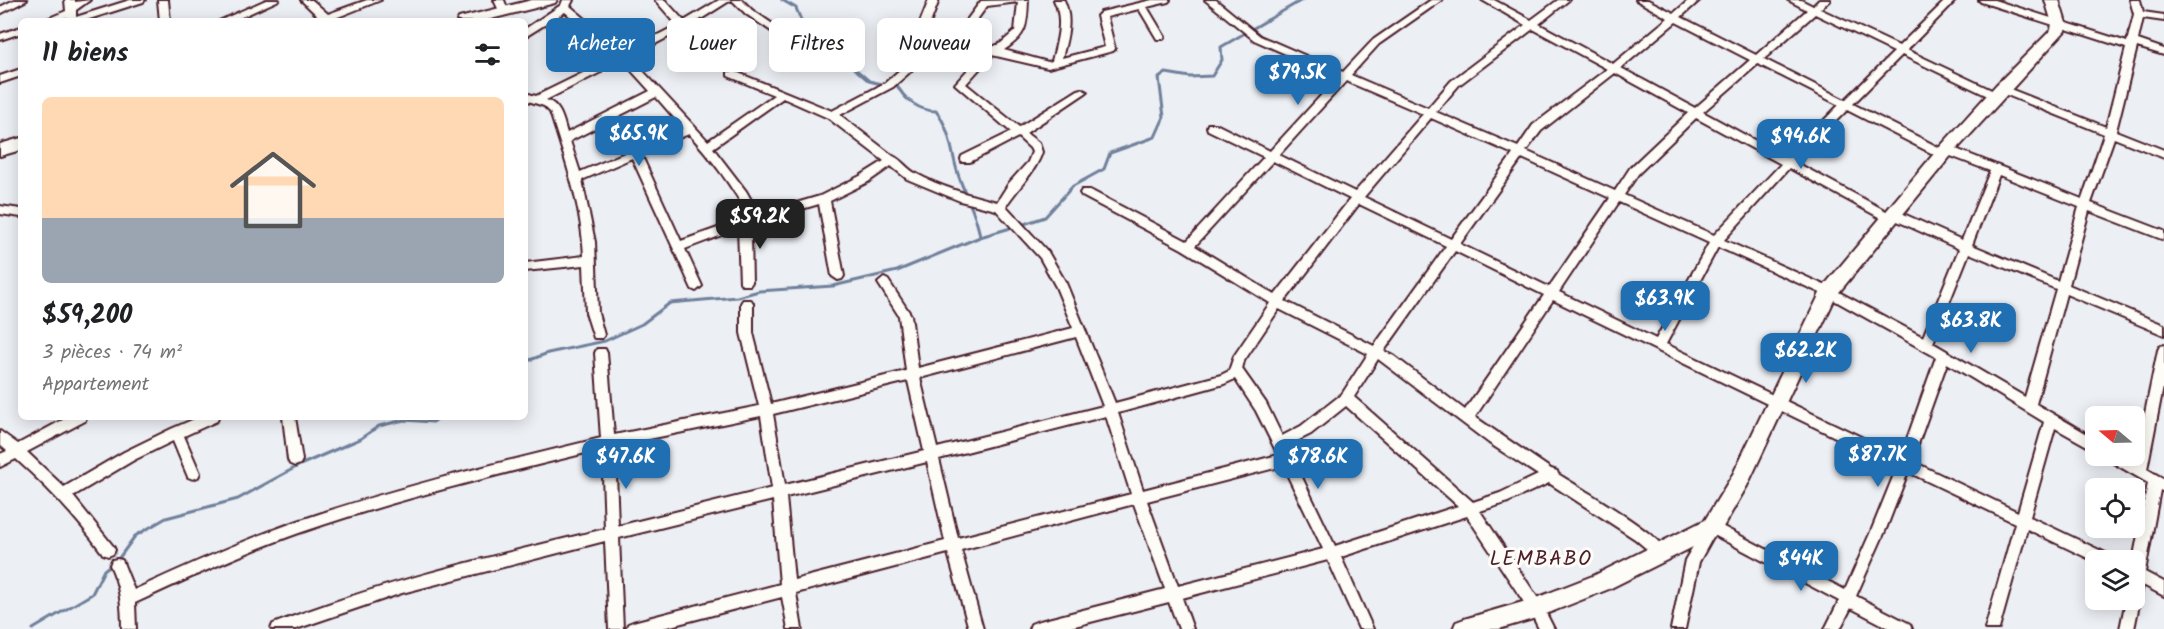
<!DOCTYPE html>
<html lang="fr">
<head>
<meta charset="utf-8">
<style>
	:root { --surface:#fff; --page:#f2f2f2; --text:#202124; --muted:#757577; --line:#e0e0e0; --accent:#1f6fb2 }
	body { margin:0; font-family:Kalam,sans-serif; background:var(--page); color:var(--text); height:100vh; display:flex; flex-direction:column; font-size:22px; white-space:nowrap }
	* { box-sizing:border-box; margin:0 }
	p { font-size:20px; color:var(--muted) }
	.icon { flex:none; width:33px; height:33px; fill:none; stroke:currentColor; stroke-width:2; stroke-linecap:round; stroke-linejoin:round }
	.map { position:relative; flex:1; overflow:hidden }
	.sheet { position:absolute; left:18px; top:18px; width:510px; height:402px; display:flex; flex-direction:column; background:var(--surface); border-radius:9px; box-shadow:0 3px 15px #0003 }
	.sheet>* { flex:none }
	.banner { position:absolute; left:546px; top:18px; width:570px; height:54px; display:flex; gap:12px }
	.needle { width:39px; rotate:289deg }
	.fabs { position:absolute; left:2085px; top:406px; display:grid; gap:12px }
	.fabs a { display:grid; place-items:center; width:60px; height:60px; border-radius:9px; background:var(--surface); box-shadow:0 3px 15px #0003; font-size:30px }
	.price { position:absolute; translate:-50% -51px; padding:0 14px; border-radius:12px; background:var(--accent); color:#fff; font-size:20px; line-height:39px; filter:drop-shadow(0 2px 3px #0008) }
	.price::after { content:''; position:absolute; left:50%; top:36px; width:18px; height:14px; margin-left:-9px; background:inherit; clip-path:polygon(0 0,100% 0,50% 100%) }
	.price.active { background:#222; color:#fff }
	ul { padding:0; list-style:none }
	li { display:grid; align-content:center; gap:12px; height:318px; padding:0 24px }
	li+li { border-top:2px solid var(--line) }
	li span { display:grid; place-items:center; height:186px; border-radius:9px; color:#555 }
	li>.icon { margin-inline-start:auto }
	span .icon { width:108px; height:108px; fill:#fffc; stroke-width:1 }
	li b { font-size:26px }
	h2 { display:flex; justify-content:space-between; align-items:center; height:72px; padding:0 24px; font-size:26px }
	.tag { padding:0 21px; border-radius:9px; background:var(--surface); box-shadow:0 3px 15px #0003; font-size:21px; line-height:54px }
	.tag.active { background:var(--accent); color:#fff }
	.map>svg:first-child { display:block }
</style>
</head>
<body>
<div class="map">
<svg width="2164" height="629" viewBox="0 0 2164 629">
	<rect width="100%" height="100%" fill="#eceff4"/>
	<filter id="ink" filterUnits="userSpaceOnUse"><feTurbulence type="fractalNoise" baseFrequency=".0167" numOctaves="2"/><feDisplacementMap in="SourceGraphic" scale="12" xChannelSelector="R" yChannelSelector="G"/><feConvolveMatrix kernelMatrix="1 2 1 2 8 2 1 2 1" color-interpolation-filters="sRGB"/></filter>
	<g filter="url(#ink)">
		<g fill="none" stroke-linecap="round" stroke-linejoin="round">
			<!-- stream -->
			<path stroke="#6f809b" stroke-width="3" d="M782 0 796 8 805 30 813 42 839 55 869 81 885 85
				M892 85H897C904 100 920 111 936 111 951 130 951 152 958 174 965 196 977 214 980 237
				M1021 225 1045 217 1073 186 1104 169 1110 153 1155 137 1164 117 1159 78 1166 73 1190 77 1212 76 1222 60 1221 47 1302 0
				M525 362 548 353 605 341 642 324 670 303 737 297 759 291 833 286 897 271 980 237 1014 227
				M33 629 92 594 104 570 119 558 135 536 166 518 238 499 300 465 360 439 379 426 404 420 433 422 440 417"/>
			<!-- street casing -->
			<g stroke="#4a1f2b" stroke-width="4">
				<path id="street" d="M14 0H27L0 14V7Z
					M65 0H75V2L90 0 76 10V17L130 0H145L143 2 83 21H68L67 17 57 21H42L66 11Z
					M158 0H168L170 21H160Z
					M266 0H279L233 21H219Z
					M301 0H312L328 14 367 0H381L333 19 334 21H323Z
					M494 0H504L508 11 506 13H500Z
					M563 0H573L570 6 625 52 677 25 655 0H665L684 21 719 0H731L690 26 728 56V60H720L682 30 630 57 708 141 774 95 728 76V72H736L832 111 885 83 921 51 935 35 923 30 919 25 929 0H939L929 26 955 36 981 1 1028 0C1027 26 1027 35 1004 50L1048 62 1052 61C1057 41 1064 20 1054 0H1064C1073 19 1067 39 1062 58L1105 47 1097 16 1101 12 1152 0H1170L1168 2 1147 7 1165 37 1163 39H1157L1139 9 1107 17 1115 49 1113 51 1048 68 992 55 966 84 1019 127 1078 90 1082 89 1087 92 1026 133 1039 143 1042 152C1036 172 1018 187 1006 206L1048 252 1066 283 1115 403 1221 375 1229 371 1234 356 1270 303 1182 249 1082 196 1080 193 1082 190H1090L1187 241 1264 157 1208 130 1207 127 1208 124H1216L1270 151 1338 77 1254 40 1205 0H1216L1260 36 1343 72 1373 40 1431 0H1442L1379 44 1351 75 1428 108 1451 81 1525 25 1482 0H1494L1531 20 1558 0H1569L1539 24 1613 64 1668 18 1636 0H1648L1674 13 1689 0H1700L1681 17 1756 55 1807 10 1788 0H1801L1813 6 1819 0H1830L1820 9 1899 46 1946 0H1956L1907 50 2000 94 2001 96 2000 98H1992L1902 55 1853 104 1942 149 1947 146 1951 147 2082 199 2104 134 1997 91 1996 89 2001 86 2005 87 2106 127 2126 48 1981 2 1979 0H1994L2127 42 2134 14 2130 0H2140L2143 12 2164 15V21L2143 18 2138 40 2164 49V55L2137 47 2116 131 2164 150V158L2114 138 2091 203 2164 231V240L2089 211 2069 285 2164 325V335L2066 294 2036 404 2096 439V451L2055 428 2030 517 2112 556 2114 561 2096 562 2027 529 1999 629H1985L2015 523 1908 472 1886 529 1856 596 1910 624 1912 629H1891L1851 608 1840 629H1825L1839 601 1714 535 1699 562 1685 629H1671L1685 560 1707 523 1712 521 1845 590 1872 529 1897 467 1553 300 1475 417 1551 469 1557 471 1558 474C1579 487 1659 534 1667 552L1665 556 1660 558 1655 556 1635 539 1549 483 1508 502 1480 511 1541 603 1554 629H1539L1531 613 1467 516 1341 557 1373 629H1359L1328 560 1182 598 1193 629H1179L1169 602 1063 629H1029L1031 624 1036 622 1165 589 1134 504 961 550 983 629H969L948 553 796 593 802 629H788L782 597 659 629H626L628 624 633 622 780 584 773 500 619 538 623 629H609L605 541 402 593 296 629H271L273 624C381 582 493 556 605 529L602 449C500 474 398 499 299 533 243 553 189 578 135 603L136 629H122C122 606 120 586 110 565L112 560 117 559 122 560 134 590C188 565 241 541 298 521 397 487 499 463 601 438L595 353 597 349H605L607 353 614 435 759 406 741 333V303L743 300H751L753 303V333L771 404 906 371 899 316 878 283 884 278 888 280 911 315 918 368 1073 328 1056 287 1040 258 996 210 960 201 907 179 891 166 868 182 830 201 844 276 842 279 838 280 832 276 819 204 748 225 751 235 752 282 750 285H742L740 282 738 229 685 249 702 286 696 291 692 289 632 158 582 180 595 242 598 313 604 335 602 338H594L586 313 584 265 525 271V263L584 256C582 207 565 159 550 112L544 106 525 100V93L536 96 593 68H601V72L546 100C561 105 563 120 567 133L650 91 620 58 565 12 525 37V29L561 5ZM1018 2 1015 31 1001 43 988 49 963 39 987 6ZM1815 14 1894 52 1845 100 1764 59ZM1676 22 1750 60 1695 108 1621 68ZM1533 29 1607 69 1533 125 1518 147 1436 112 1459 85ZM943 38 982 54 955 84 1011 132 962 156 961 159 962 162H970L1018 137 1030 148 1032 152 1028 162 1009 183 997 202C970 195 940 187 915 173 907 169 901 159 893 156L840 115 893 87 929 55ZM1758 64 1839 105 1787 158 1703 112ZM1615 73 1688 113 1630 168 1615 191 1526 151 1541 131ZM1346 81 1423 114 1355 192 1279 155ZM656 97 683 128 580 172 570 141ZM783 98 828 118 884 161 860 176 820 196 759 214 746 191 713 148ZM1847 110 1939 157 1943 158 1948 155 1990 171 1962 240 1897 211 1893 210 1888 212 1795 162ZM1431 118 1513 154 1451 239 1364 197ZM1696 118 1781 164 1714 235 1624 195 1638 174ZM689 134C712 159 733 187 749 217L681 241 641 154ZM1522 158 1610 198 1549 287 1460 244ZM1273 161 1350 199 1275 295 1195 246ZM1789 168 1886 221 1890 222 1895 220 1959 249 1923 337 1833 289 1724 240ZM1999 175 2079 207 2058 281 1972 245ZM1619 202 1709 243 1656 339 1559 292ZM1359 204 1446 246 1374 346 1285 301ZM1718 247 1825 295 1936 357 1901 456 1666 344ZM1455 251 1544 295 1465 410 1394 356 1384 351ZM1969 253 2056 289 2025 397 1933 343ZM1279 309 1368 354 1342 394 1301 426 1282 436 1266 403 1242 369 1244 361ZM1076 337 1103 406 937 448 920 378ZM1378 359 1489 443 1538 475 1500 493 1473 502 1354 397ZM1947 363 2044 422 2018 512 1912 461ZM1235 379 1256 411 1278 455 1143 490 1118 413 1224 384ZM908 381 924 451 785 485 773 414ZM1346 406 1458 506 1335 546 1287 446 1311 434ZM761 416 772 488 618 526 615 446ZM1106 416 1131 494 958 538 939 459ZM927 462 945 541 794 580 786 497ZM1283 466 1323 549 1178 586 1147 501Z
					M732 0H742L752 10 783 31 798 49 819 59V63H811L792 53 777 35 746 14Z
					M21 27V33L0 40V34Z
					M21 69V76L0 83V76Z
					M0 206 21 209V217L0 214Z
					M2164 345V382L2147 469 2164 479V492L2160 490 2145 572 2164 582V596L2143 585 2134 629H2120L2126 600H2134L2133 561 2148 483 2108 460 2106 456H2124L2135 462 2158 350 2160 346Z
					M68 417H86L85 421 27 452 64 487 124 452 171 429 199 417H218L217 421 184 436 200 473 198 477 193 479 188 477 173 441 134 460 73 496 113 546 115 550 113 554 108 556 103 554C78 519 49 488 16 459L0 467V454L7 451 0 445V431L18 444Z
					M283 417H295L302 460 300 464 295 466 290 464 288 460Z"/>
			</g>
			<!-- secondary casing -->
			<g stroke="#4a1f2b" stroke-width="4">
				<path id="secondary" d="M532 0H557L555 3 483 21H457L459 18Z
					M2045 0H2059L2066 23 2065 31 1949 158 1836 296 1747 486 1719 534 1609 589 1536 618 1499 629H1453L1456 622 1464 619 1536 598 1595 575 1705 520 1733 474 1823 287 1937 150 1996 85 2051 30 2052 23Z
					M21 138V150L0 156V144Z"/>
			</g>
			<!-- street -->
			<use href="#street" fill="#fdfcf7" fill-rule="evenodd"/>
			<!-- secondary -->
			<use href="#secondary" fill="#fdfcf7" fill-rule="evenodd"/>
		</g>
	</g>
	<g text-anchor="middle" dominant-baseline="central" stroke-width="6" stroke-linejoin="round" paint-order="stroke">
		<!-- quarter labels -->
		<g font-size="21" letter-spacing="1.5" fill="#4a1f2b" stroke="#fdfcf7">
			<text x="1541" y="559">LEMBABO</text>
		</g>
	</g>
</svg>
<div class="fabs">
<a><svg class="needle" viewBox="-14 -14 28 28"><path d="M0-13l5 13h-10z" fill="#e53935"/><path d="M0 13l5-13h-10z" fill="#757577"/></svg></a>
<a><svg class="icon" aria-label="locate" viewBox="0 0 24 24"><circle cx="12" cy="12" r="6"/><path d="M12 2v4M12 18v4M2 12h4M18 12h4"/></svg></a>
<a><svg class="icon" aria-label="layers" viewBox="0 0 24 24"><path d="M12 4l9 5-9 5-9-5zM3 14l9 5 9-5"/></svg></a>
</div>
<b class="price" style="left:1298px;top:106px">$79.5K</b>
<b class="price" style="left:639px;top:167px">$65.9K</b>
<b class="price" style="left:1801px;top:170px">$94.6K</b>
<b class="price active" style="left:760px;top:250px">$59.2K</b>
<b class="price" style="left:1665px;top:332px">$63.9K</b>
<b class="price" style="left:1971px;top:354px">$63.8K</b>
<b class="price" style="left:1806px;top:384px">$62.2K</b>
<b class="price" style="left:1878px;top:488px">$87.7K</b>
<b class="price" style="left:626px;top:490px">$47.6K</b>
<b class="price" style="left:1318px;top:490px">$78.6K</b>
<b class="price" style="left:1801px;top:592px">$44K</b>
<div class="banner">
<a class="tag active">Acheter</a>
<a class="tag">Louer</a>
<a class="tag">Filtres</a>
<a class="tag">Nouveau</a>
</div>
<section class="sheet">
<h2>11 biens<svg class="icon" aria-label="filters" viewBox="0 0 24 24"><path d="M4 7h16M4 17h16"/><circle cx="9" cy="7" r="2"/><circle cx="15" cy="17" r="2"/></svg></h2>
<ul>
<li><span style="background:linear-gradient(#ffd9b3 65%,#9aa5b1 0)"><svg class="icon" aria-label="home" viewBox="0 0 24 24"><path d="M3 11l9-7 9 7M6 9v11h12V9"/></svg></span><div><b>$59,200</b><p>3 pièces · 74 m²</p><p>Appartement</p></div></li>
</ul>
</section>
</div>
</body>
</html>
